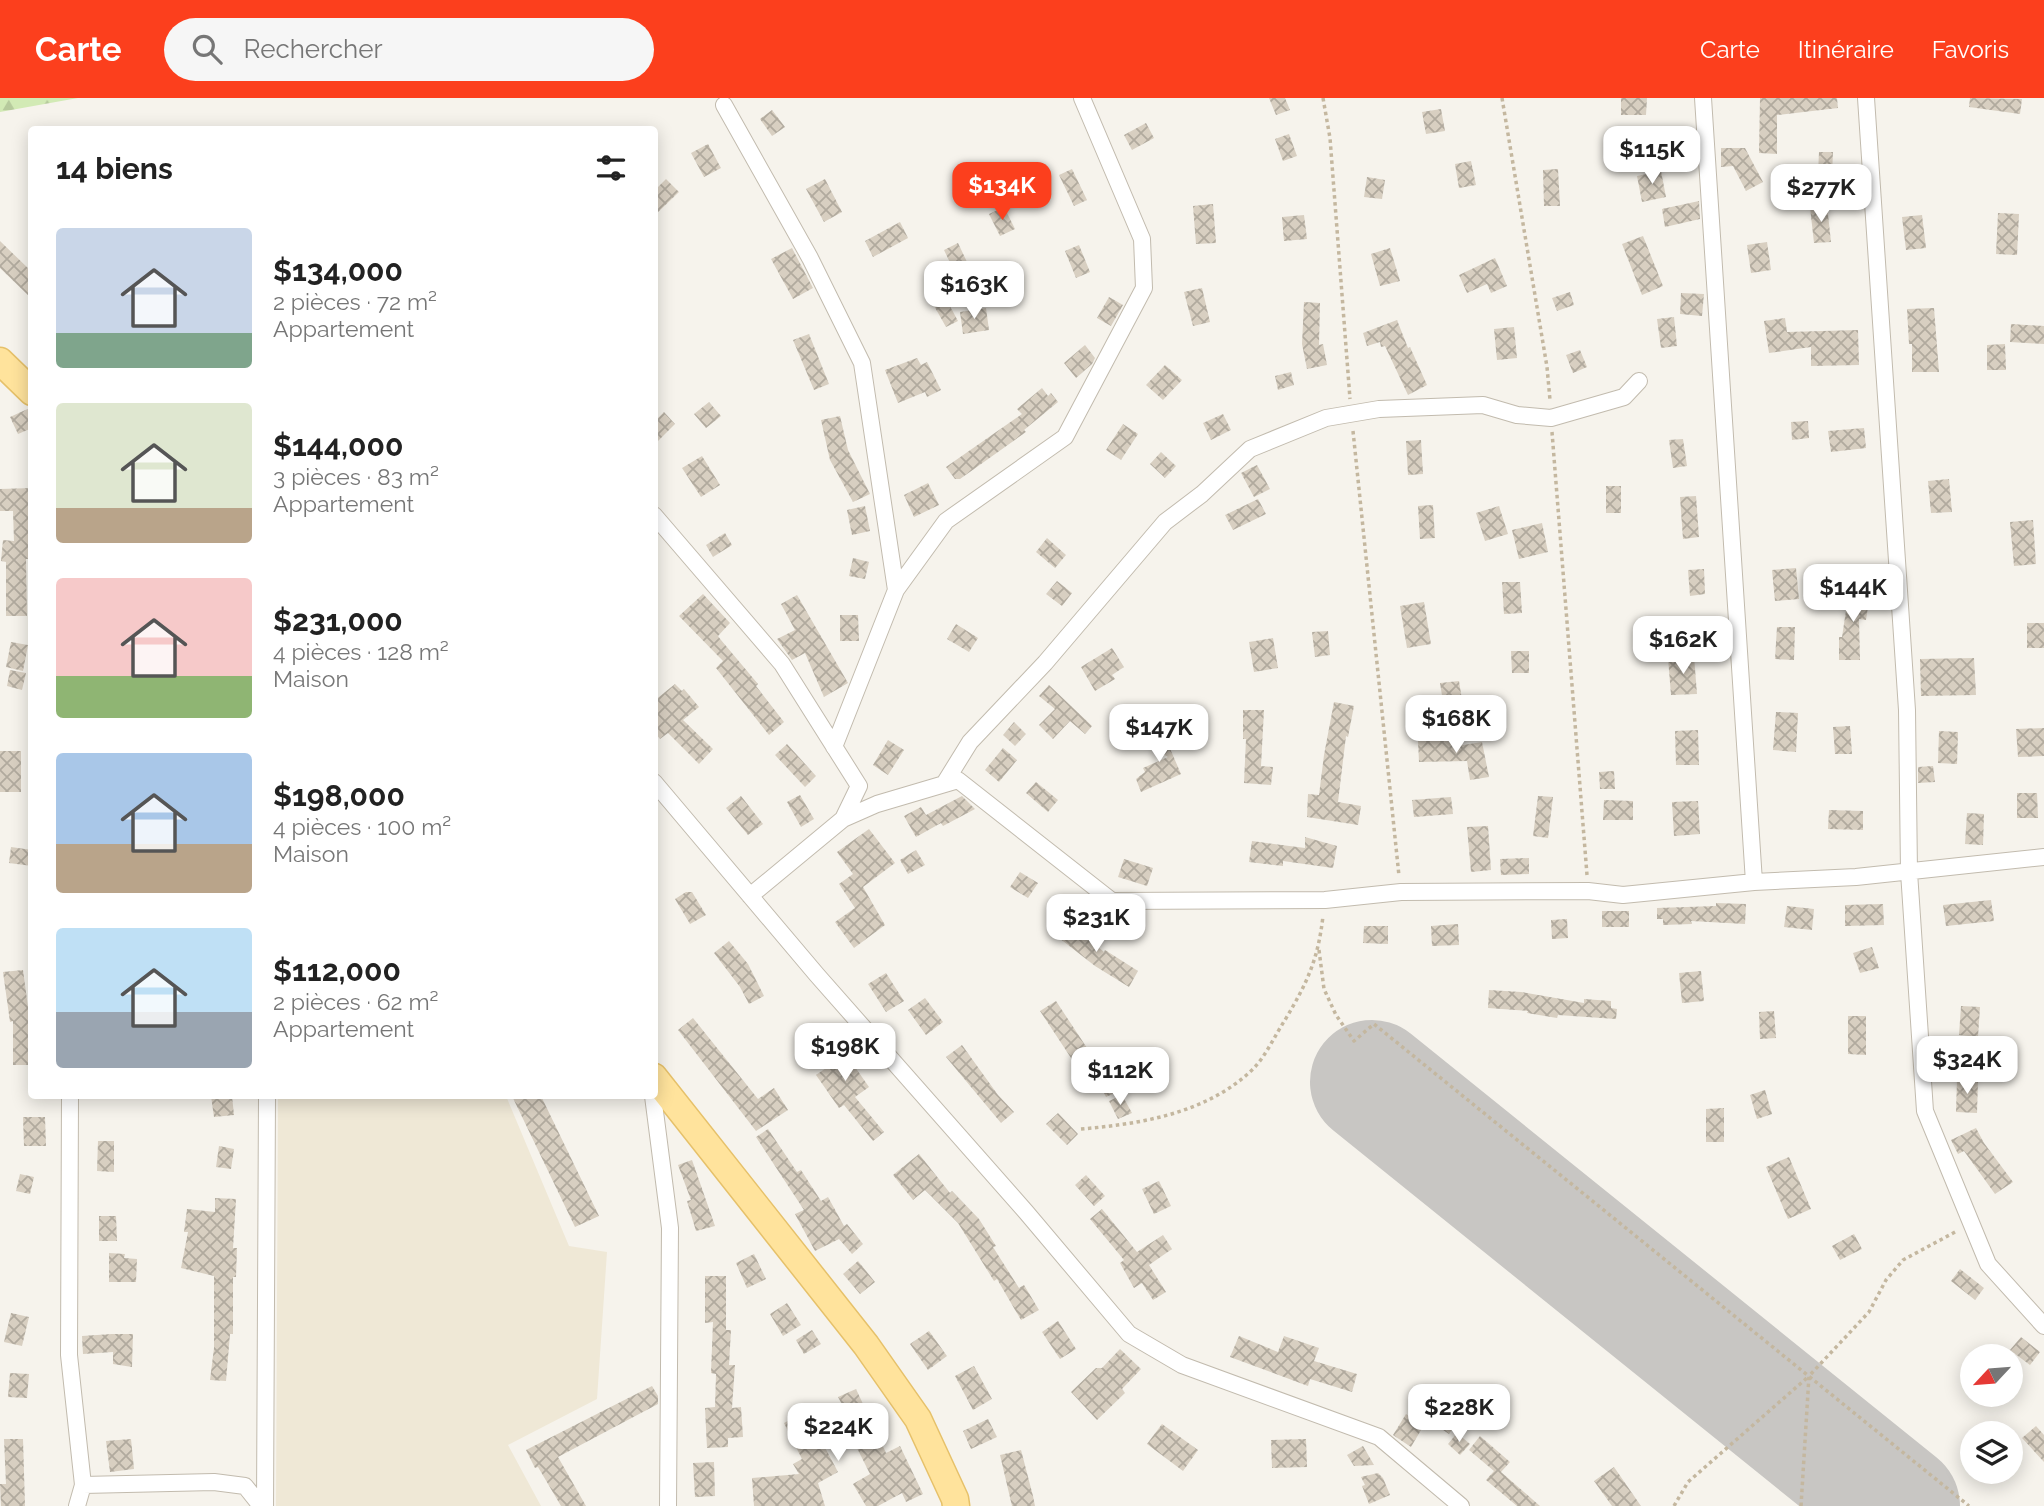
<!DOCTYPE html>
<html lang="fr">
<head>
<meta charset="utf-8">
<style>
	:root { --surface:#fff; --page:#f6f6f6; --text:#222; --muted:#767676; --accent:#fc3f1d }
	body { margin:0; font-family:Raleway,sans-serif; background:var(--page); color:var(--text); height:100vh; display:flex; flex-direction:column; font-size:26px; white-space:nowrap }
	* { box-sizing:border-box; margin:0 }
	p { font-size:23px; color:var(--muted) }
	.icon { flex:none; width:38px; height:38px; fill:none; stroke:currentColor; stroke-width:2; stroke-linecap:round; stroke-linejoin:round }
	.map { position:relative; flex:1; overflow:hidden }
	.details { position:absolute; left:28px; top:28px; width:630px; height:973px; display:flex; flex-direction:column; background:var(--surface); border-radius:7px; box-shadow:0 4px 18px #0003 }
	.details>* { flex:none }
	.needle { width:46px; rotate:244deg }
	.controls { position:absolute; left:1960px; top:1246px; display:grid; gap:14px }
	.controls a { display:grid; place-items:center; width:63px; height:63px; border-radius:50%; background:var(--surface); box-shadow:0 4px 18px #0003; font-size:35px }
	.price { position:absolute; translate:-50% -60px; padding:0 16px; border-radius:14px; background:#fff; color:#222; font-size:23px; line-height:46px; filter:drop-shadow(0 2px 4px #0008) }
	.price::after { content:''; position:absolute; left:50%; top:42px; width:21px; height:16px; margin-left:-10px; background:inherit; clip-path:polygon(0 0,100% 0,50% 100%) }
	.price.on { background:var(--accent); color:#fff }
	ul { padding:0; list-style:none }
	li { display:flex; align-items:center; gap:21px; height:175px; padding:0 28px }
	li span { display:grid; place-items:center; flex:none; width:196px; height:140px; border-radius:7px; color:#555 }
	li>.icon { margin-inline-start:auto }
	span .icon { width:84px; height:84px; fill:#fffc; stroke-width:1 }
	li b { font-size:30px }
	h2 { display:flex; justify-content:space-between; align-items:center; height:84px; padding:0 28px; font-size:30px }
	header { display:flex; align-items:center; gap:42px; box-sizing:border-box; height:98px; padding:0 35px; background:var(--accent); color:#fff }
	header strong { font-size:33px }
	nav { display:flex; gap:38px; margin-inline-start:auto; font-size:24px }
	.search { width:490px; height:63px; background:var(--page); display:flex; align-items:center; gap:18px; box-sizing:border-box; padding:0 24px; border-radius:38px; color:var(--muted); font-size:26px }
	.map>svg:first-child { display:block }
</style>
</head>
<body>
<header>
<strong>Carte</strong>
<div class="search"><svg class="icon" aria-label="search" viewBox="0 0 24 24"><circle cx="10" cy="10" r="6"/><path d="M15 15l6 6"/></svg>Rechercher</div>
<nav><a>Carte</a><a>Itinéraire</a><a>Favoris</a></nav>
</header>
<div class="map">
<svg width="2044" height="1408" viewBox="0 0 2044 1408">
	<defs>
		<pattern id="forest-firs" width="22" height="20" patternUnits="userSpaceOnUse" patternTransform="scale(1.75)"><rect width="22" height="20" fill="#d2eab5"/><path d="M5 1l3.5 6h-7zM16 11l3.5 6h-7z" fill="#b6ca9c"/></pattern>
		<pattern id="building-cross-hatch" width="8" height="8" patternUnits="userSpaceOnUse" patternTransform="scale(1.75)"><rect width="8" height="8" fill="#d8cfc1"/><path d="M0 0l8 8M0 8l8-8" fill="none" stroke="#b1aa9e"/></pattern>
	</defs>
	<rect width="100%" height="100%" fill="#f6f3ec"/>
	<!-- education -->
	<path fill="#efe8d6" d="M278 998H506L569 1148 607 1154 597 1301 508 1347 541 1408H276Z"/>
	<!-- forest -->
	<path fill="url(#forest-firs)" d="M0 0H78L0 14Z"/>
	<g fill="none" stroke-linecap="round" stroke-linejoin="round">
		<!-- runway -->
		<path stroke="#c8c6c3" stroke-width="124" d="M1372 984 1898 1408"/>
	</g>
	<!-- building -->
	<path fill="url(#building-cross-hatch)" d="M1269 0H1285L1290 12 1276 17Z
		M1621 0H1647L1646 17H1621Z
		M1760 0H1837L1838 10 1777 17V56L1759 55Z
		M1970 0 2022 1 2020 16 1969 9Z
		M1441 11 1445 33 1426 36 1422 14Z
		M772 12 785 29 772 38 760 21Z
		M1146 25 1154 40 1132 52 1124 37Z
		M1289 36 1297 58 1283 63 1275 41Z
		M708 46 721 70 704 79 691 55Z
		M1721 50H1745L1763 84 1746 93 1733 68 1721 69Z
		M1819 54H1833L1832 77 1818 76Z
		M1471 63 1476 87 1459 90 1455 66Z
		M1072 71 1087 102 1074 108 1059 77Z
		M1558 71 1560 108H1544L1543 72Z
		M1661 73 1666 99 1642 104 1637 78Z
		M1367 79 1385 82 1382 101 1364 99Z
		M666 81 679 94 654 118V93Z
		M825 81 842 114 824 124 806 91Z
		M1699 103 1700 121 1665 129 1662 111Z
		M1213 106 1216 145 1196 146 1193 108Z
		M1827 107 1831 144 1814 145 1810 109Z
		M1004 109 1015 131 1000 138 989 116Z
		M1998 115 2019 116 2017 157 1996 156Z
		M1304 117 1307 141 1284 143 1282 119Z
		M1922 117 1926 150 1906 152 1902 119Z
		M900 124 908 140 873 159 865 143Z
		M1643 138 1663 188 1642 197 1622 146Z
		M0 143 32 174V201L0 170Z
		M1767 144 1771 172 1751 175 1747 147Z
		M958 145 967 164 953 171 944 152Z
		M1079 147 1090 174 1076 180 1065 153Z
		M792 150 813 190 793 201 771 161Z
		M1390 150 1400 183 1380 188 1371 156Z
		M1495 160 1507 188 1491 195 1487 186 1467 195 1459 177Z
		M1202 190 1210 224 1193 228 1184 194Z
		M1570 194 1574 207 1557 213 1552 200Z
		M1681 195 1704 196 1702 218 1680 216Z
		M945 199 958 223 946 229 933 206Z
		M1109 199 1123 207 1111 228 1097 220Z
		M1304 204 1320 205 1319 247 1323 246 1327 267 1307 271 1302 246Z
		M986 210 989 232 963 236 960 214Z
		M1934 210 1939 274H1912V246H1909L1907 211Z
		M1674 219 1677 248 1661 250 1657 221Z
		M1785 220 1787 234 1858 232 1859 267 1811 268V249L1769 255 1764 223Z
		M1397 222 1408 250 1410 249 1427 287 1408 297 1385 248 1381 249 1380 244 1367 248 1363 235Z
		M2011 226 2044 228V246L2010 244Z
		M1514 229 1517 260 1497 262 1494 231Z
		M809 236 829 286 814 292 793 242Z
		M2005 246 2006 272H1987V247Z
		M1085 247 1095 260 1092 266 1076 280 1064 265Z
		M1580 252 1587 269 1573 275 1566 257Z
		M917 260 921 267 927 264 941 292 927 299 925 294 898 305 885 272Z
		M1165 267 1182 282 1163 302 1146 287Z
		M1291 274 1294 287 1278 292 1275 278Z
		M1042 290 1048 298 1051 295 1058 304 1024 332 1026 334 960 381H955L946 369 1022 316 1017 311Z
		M709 304 721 318 706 330 694 316Z
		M32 309V330L18 336 10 319Z
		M664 314 675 326 654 347V324Z
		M1223 316 1231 332 1211 342 1203 325Z
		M840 318 848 352 870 396 853 404 830 362 821 322Z
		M1808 323 1809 340 1792 342 1791 324Z
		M1123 326 1138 336 1121 362 1106 352Z
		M1864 330 1866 350 1831 354 1828 333Z
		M1683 341 1687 368 1673 370 1669 342Z
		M1421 342 1423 376 1408 377 1406 343Z
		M1161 354 1176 368 1165 380 1150 366Z
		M702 358 720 387 701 399 682 370Z
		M1257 367 1270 391 1254 399 1241 375Z
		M1949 381 1952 414 1931 415 1928 383Z
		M928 385 939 407 914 419 904 397Z
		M1606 388H1621V415H1606Z
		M32 390V461H26L27 518H6V464L1 463 3 442 14 443 13 413H0V391Z
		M1696 398 1699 439 1683 441 1680 399Z
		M1258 401 1266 416 1233 432 1225 417Z
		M1433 407 1435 440 1420 441 1418 408Z
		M865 408 870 433 852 437 847 412Z
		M1499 408 1508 436 1485 443 1476 415Z
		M2033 422 2036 466 2014 468 2010 424Z
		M1542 425 1548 454 1519 461 1512 432Z
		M725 435 732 447 713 459 706 447Z
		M1047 440 1066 457 1055 470 1036 454Z
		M853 460 869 464 865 481 849 478Z
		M1796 470 1799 501 1775 503 1772 472Z
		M1704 471 1705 496 1690 498 1688 472Z
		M1057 483 1072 495 1062 508 1046 496Z
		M1502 484H1520L1522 515 1504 516Z
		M1850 486H1858V494L1870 496 1866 522 1859 521 1860 562H1839V539H1842Z
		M703 496 730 525 718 538 721 542 758 586 756 588 784 624 769 637 716 570 723 563 679 518Z
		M797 497 848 585 824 599 805 555 792 562 777 541 795 532 781 506Z
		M1424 504 1431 546 1407 550 1400 508Z
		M840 517H858L859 543H840Z
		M2027 525H2044V550H2027Z
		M956 526 978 540 969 554 947 541Z
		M1777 529H1795L1794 562 1775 561Z
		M1328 533 1330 557 1315 559 1312 534Z
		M1273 540 1278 570 1254 574 1249 544Z
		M11 544 28 547 23 573 6 569Z
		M1112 550 1124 569 1112 577 1115 581 1095 593 1081 569Z
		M1511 553H1529V575H1512Z
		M1694 558 1697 596 1671 597 1668 560Z
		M1974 560 1976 597 1921 598 1920 561Z
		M10 572 26 575 22 592 7 588Z
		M1459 583 1463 608 1444 610 1440 585Z
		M675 586 682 593 684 591 699 609 683 622 713 651 699 666 668 635 660 641 654 634V603Z
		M1049 587 1092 628 1085 636 1070 623 1053 641 1039 627 1055 611 1039 598Z
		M1334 604 1354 608 1348 639 1346 638 1338 704 1361 708 1358 727 1307 719 1308 696 1319 697 1324 657Z
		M1243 612H1264L1261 668 1273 669 1271 687 1244 685 1246 641H1243Z
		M1776 614 1798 615 1796 654 1773 652Z
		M1014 624 1026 636 1015 648 1003 637Z
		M1850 628 1852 656H1835L1833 629Z
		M2044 630V658L2018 659 2016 631Z
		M1153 632 1170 642 1168 646 1181 676 1141 694 1136 681 1145 674 1143 670 1168 659 1145 645Z
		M1698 632 1699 667H1676L1675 633Z
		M1939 633 1958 634 1957 666 1938 665Z
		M888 642 904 652 888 677 873 667Z
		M1457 642V648L1482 644 1489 679 1470 682 1467 663 1419 664 1418 643Z
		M787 646 816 678 805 689 775 657Z
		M1003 650 1017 662 999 684 985 672Z
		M0 653H21V694H0Z
		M1933 668 1935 684 1918 685V669Z
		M1614 673 1615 691H1600L1599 674Z
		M1036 684 1058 702 1048 714 1026 695Z
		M2017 695H2037L2038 720H2017Z
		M800 697 814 721 801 729 787 704Z
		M741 698 763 726 748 737 726 710Z
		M962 698 975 711 943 728 941 725 916 739 904 718 921 709 926 717Z
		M1538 698 1553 699 1548 740 1533 738Z
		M1451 699 1453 716 1414 719 1412 702Z
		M1604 702 1633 703V722H1603Z
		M1698 703 1700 736 1674 738 1672 704Z
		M1829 712 1863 713V732L1828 731Z
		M1967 715 1984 716 1983 747 1965 746Z
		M1488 728 1491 772 1471 774 1467 729Z
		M869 731 895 765 863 789 885 827 854 850 835 824 855 810 839 786 853 776 837 754Z
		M1305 739 1337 748 1333 770 1283 763V768L1249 764 1252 743 1305 750Z
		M11 749 32 752V768L9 765Z
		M916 752 925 767 908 776 900 762Z
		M1529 760V776L1501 777 1500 761Z
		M1124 761 1153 770 1147 788 1118 779Z
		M1020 774 1038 785 1028 800 1010 789Z
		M686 794H692L706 817 690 826 675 801Z
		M1991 802 1994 823 1946 828 1943 807Z
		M1716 805 1746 806 1745 826 1691 823 1692 826 1663 827V821H1657V810L1716 808Z
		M1883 806 1884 827 1845 828V807Z
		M1787 808 1814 811 1812 832 1784 829Z
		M1602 813H1629V829H1602Z
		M1567 821 1568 840 1552 841 1551 822Z
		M1066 822 1104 854 1105 852 1138 873 1129 889 1095 868 1054 836Z
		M1458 826 1459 847 1432 848 1431 828Z
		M1364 828H1388V846L1363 845Z
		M729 843 748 866 764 898 749 906 740 889 714 855Z
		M1872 849 1879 870 1860 875 1853 855Z
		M23 872 31 931V967H13V923L10 924 3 874Z
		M1701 873 1704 903 1682 905 1679 875Z
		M886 875 904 903 886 914 868 886Z
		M1489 892 1521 894 1584 905V901L1611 903V910L1617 911 1616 921 1558 917 1557 920 1527 915 1528 913 1488 910Z
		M925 900 943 924 926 937 908 912Z
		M1056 903 1093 959 1077 969 1040 913Z
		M1961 908 1980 909 1978 939 1959 937Z
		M1774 913 1776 940 1760 941 1759 914Z
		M1848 918H1866V957L1848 956Z
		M693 920 758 1001 774 990 788 1012 756 1033 678 932Z
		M833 933 841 949 869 989 855 999 884 1034 873 1043 844 1007 839 1010 816 977 829 968 816 941Z
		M962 947 998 997 1014 1014 1001 1025 946 959Z
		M1110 974 1119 993 1106 999 1097 980Z
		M1957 982 1978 983 1977 1015 1956 1014Z
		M1765 992 1772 1016 1757 1021 1750 997Z
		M1122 997 1132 1015 1118 1021 1109 1003Z
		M211 998H232L234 1017 214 1019Z
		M512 998H541L599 1118 575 1129Z
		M1724 1010V1044H1706V1011Z
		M1058 1015 1078 1036 1067 1047 1046 1026Z
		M23 1019H45L46 1048H24Z
		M1976 1030 1984 1045 2013 1084 1995 1096 1964 1053 1958 1056 1951 1042Z
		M768 1031 797 1074 801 1072 821 1103 828 1099 844 1128 847 1126 863 1146 852 1156 839 1141 815 1153 795 1116 804 1112 756 1039Z
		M98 1043H114V1074L97 1073Z
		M219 1048 234 1051 231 1071 216 1069Z
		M919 1056 950 1095 952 1093 979 1121 996 1148 993 1149 1019 1190 1024 1187 1039 1212 1021 1222 997 1181 994 1183 958 1125 925 1092 913 1102 893 1077Z
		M1789 1059 1811 1111 1788 1121 1766 1069Z
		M692 1062 715 1128 696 1133 687 1103 691 1102 678 1067Z
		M20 1076 34 1079 30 1096 16 1093Z
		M1086 1077 1105 1098 1094 1108 1075 1087Z
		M1159 1083 1171 1108 1154 1116 1142 1091Z
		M215 1100 236 1101 233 1150H237L236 1179H233V1236H230L226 1283 210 1282 214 1250V1178L181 1170 188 1134H184L187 1111 215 1114Z
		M1102 1111 1137 1154 1163 1137 1172 1151 1149 1167 1166 1194 1153 1202 1142 1185 1134 1190 1120 1165 1124 1162 1090 1121Z
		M99 1118H116L117 1143H99Z
		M1854 1136 1862 1151 1840 1162 1832 1148Z
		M109 1155 125 1156 124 1160 137 1161 136 1184H109Z
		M754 1156 766 1181 747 1190 736 1165Z
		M858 1163 875 1184 860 1196 843 1176Z
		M1960 1171 1984 1190 1975 1202 1951 1183Z
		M705 1178H726V1232H731L729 1267H735L732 1310 741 1309 743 1339 728 1340V1349L707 1350 705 1310 715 1309 716 1276 711 1275 713 1224 705 1225Z
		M787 1205 801 1227 783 1238 770 1216Z
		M11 1215 29 1219 22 1248 4 1244Z
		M1058 1223 1076 1251 1060 1261 1042 1234Z
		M812 1232 821 1246 804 1256 796 1242Z
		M929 1233 947 1258 928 1272 910 1246Z
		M112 1236H133L132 1269 113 1266V1254L83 1256 82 1238Z
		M1239 1238 1278 1254 1284 1238 1319 1250 1314 1263 1357 1276 1352 1294 1310 1281 1308 1288 1230 1259Z
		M2021 1239 2040 1254 2030 1267 2010 1252Z
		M1120 1251 1141 1271 1122 1291 1125 1295 1097 1322 1071 1294 1096 1270H1102Z
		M974 1268 992 1301 973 1312 955 1278Z
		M10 1275 29 1276 27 1300 8 1299Z
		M652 1288 658 1298V1306L558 1359 586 1408H561L538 1369 535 1370 526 1352Z
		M856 1291 886 1355 900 1348 923 1396 906 1404 902 1395 878 1408H866L853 1386 870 1376 846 1328 820 1340 838 1374 818 1385 825 1408H754L752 1380 799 1376 793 1366 802 1361 784 1325 807 1313 814 1327 846 1314 838 1299Z
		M1434 1298 1461 1317 1449 1336 1421 1317Z
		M1406 1316 1424 1327 1411 1349 1393 1337Z
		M988 1321 997 1339 971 1351 963 1333Z
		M1162 1326 1198 1352 1183 1373 1147 1346Z
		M2036 1328 2044 1337V1364L2022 1340Z
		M1457 1335 1470 1346 1460 1357 1448 1346Z
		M1480 1338 1510 1364 1501 1374 1540 1408H1517L1486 1382 1494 1373 1469 1352Z
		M4 1341H23L25 1408H1L0 1386H6Z
		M131 1341 134 1371 110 1374 106 1343Z
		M1306 1341 1307 1369 1272 1370 1271 1342Z
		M1363 1348 1374 1367 1354 1368 1347 1357Z
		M1021 1352 1033 1398 1035 1408H1012L1000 1357Z
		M714 1364 715 1398 695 1399 693 1365Z
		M1614 1369 1641 1408H1612L1594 1383Z
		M1378 1375 1383 1380 1390 1397 1369 1406 1362 1388 1365 1387 1361 1379Z"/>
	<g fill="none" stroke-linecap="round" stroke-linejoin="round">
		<!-- street casing -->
		<g stroke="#c2bbae" stroke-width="18">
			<path id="street" d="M1703 0 1754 784
				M1866 0 1907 612 1909 774 1925 1013 1988 1166 2044 1228
				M724 7 810 160 862 265 896 492 834 649
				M654 417 782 566 859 688 843 721 750 798
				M896 492 946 423 1065 339 1144 190 1142 141 1082 0
				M654 684 817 877 1026 1114 1129 1236 1182 1267 1379 1339 1461 1408
				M944 686 970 644 1045 565 1165 424 1202 396 1250 351 1326 320 1379 311 1483 307 1517 317 1551 320 1624 299 1639 283
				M843 721 877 706 958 682 1112 803 1325 802 1401 794 1588 793 1623 797 1754 784 1856 779 2044 759
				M70 998 69 1257 83 1387 77 1408
				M653 998 670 1130 668 1408
				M83 1387 214 1384 245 1388 261 1408
				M265 1408 267 998"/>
		</g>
		<!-- primary casing -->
		<g stroke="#e6c16a" stroke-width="29">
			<path id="primary" d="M0 263 32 294
				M654 979 866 1247 918 1321 955 1401 956 1408"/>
		</g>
		<!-- path -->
		<path stroke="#c4b79f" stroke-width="3.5" stroke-dasharray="3.5 3.5" stroke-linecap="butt" d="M1323 0 1330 40 1350 301
			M1502 0 1547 269 1550 302
			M1353 333 1399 778
			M1552 334 1587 777
			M1319 852 1324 891 1336 917 1354 943 1374 926 1969 1408
			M1081 1031C1141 1026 1208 1015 1253 971 1266 958 1275 937 1285 922 1307 885 1318 862 1323 818
			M1674 1408 1688 1384 1808 1279
			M1801 1408 1809 1278 1869 1214 1886 1182 1903 1162 1957 1133"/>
		<!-- street -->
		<use href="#street" stroke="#fff" stroke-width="16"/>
		<!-- primary -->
		<use href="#primary" stroke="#ffe39c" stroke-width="26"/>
	</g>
</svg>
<div class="controls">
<a><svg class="needle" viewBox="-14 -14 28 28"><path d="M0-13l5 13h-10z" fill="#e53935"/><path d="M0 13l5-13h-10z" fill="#767676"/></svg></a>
<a><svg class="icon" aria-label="layers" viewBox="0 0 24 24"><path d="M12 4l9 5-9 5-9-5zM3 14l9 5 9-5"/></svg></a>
</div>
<b class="price" style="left:1652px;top:88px">$115K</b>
<b class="price on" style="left:1002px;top:124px">$134K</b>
<b class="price" style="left:1821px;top:126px">$277K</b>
<b class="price" style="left:974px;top:223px">$163K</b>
<b class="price" style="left:1853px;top:526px">$144K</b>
<b class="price" style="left:1683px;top:578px">$162K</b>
<b class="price" style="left:1456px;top:657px">$168K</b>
<b class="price" style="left:1159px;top:666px">$147K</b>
<b class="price" style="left:1096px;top:856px">$231K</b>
<b class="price" style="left:845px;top:985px">$198K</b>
<b class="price" style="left:1967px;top:998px">$324K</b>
<b class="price" style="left:1120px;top:1009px">$112K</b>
<b class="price" style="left:1459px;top:1346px">$228K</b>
<b class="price" style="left:838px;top:1365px">$224K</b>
<section class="details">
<h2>14 biens<svg class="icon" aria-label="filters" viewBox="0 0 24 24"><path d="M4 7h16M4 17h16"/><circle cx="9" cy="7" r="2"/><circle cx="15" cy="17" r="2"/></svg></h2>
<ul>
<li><span style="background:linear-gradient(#c9d6e8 75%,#7fa58c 0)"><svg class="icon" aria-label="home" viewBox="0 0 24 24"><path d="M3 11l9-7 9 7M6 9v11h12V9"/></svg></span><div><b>$134,000</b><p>2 pièces · 72 m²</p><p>Appartement</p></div></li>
<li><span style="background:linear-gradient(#dfe7d0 75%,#b9a48a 0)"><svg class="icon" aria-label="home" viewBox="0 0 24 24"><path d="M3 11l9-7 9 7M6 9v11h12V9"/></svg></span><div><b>$144,000</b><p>3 pièces · 83 m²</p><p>Appartement</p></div></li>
<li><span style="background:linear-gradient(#f6c9c9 70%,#8fb573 0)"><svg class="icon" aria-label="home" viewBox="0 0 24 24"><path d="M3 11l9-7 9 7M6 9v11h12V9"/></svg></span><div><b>$231,000</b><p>4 pièces · 128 m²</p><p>Maison</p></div></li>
<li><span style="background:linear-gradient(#a9c7e8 65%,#b9a48a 0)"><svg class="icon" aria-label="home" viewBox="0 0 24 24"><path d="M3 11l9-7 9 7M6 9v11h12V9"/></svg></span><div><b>$198,000</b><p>4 pièces · 100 m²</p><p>Maison</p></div></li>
<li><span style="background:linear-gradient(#bfe0f5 60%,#9aa5b1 0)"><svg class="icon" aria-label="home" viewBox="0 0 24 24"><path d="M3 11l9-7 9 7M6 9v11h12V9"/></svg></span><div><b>$112,000</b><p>2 pièces · 62 m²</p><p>Appartement</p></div></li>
</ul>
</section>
</div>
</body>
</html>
